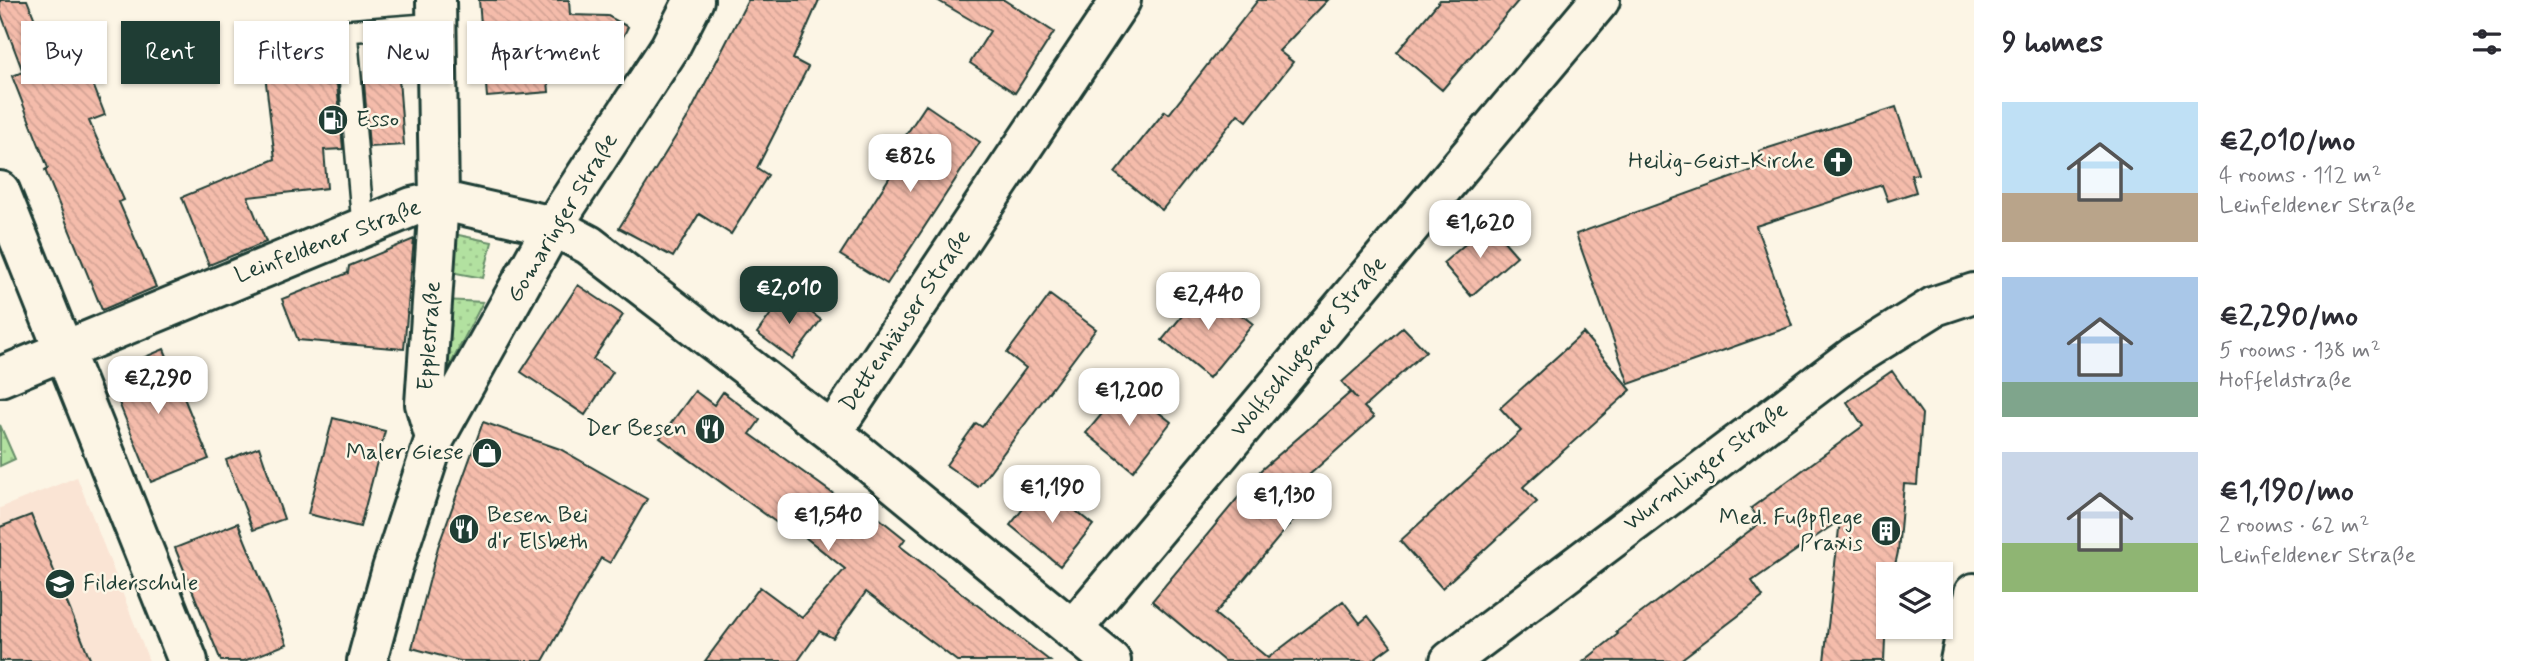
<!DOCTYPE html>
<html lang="en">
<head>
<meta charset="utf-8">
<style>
	:root { --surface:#fff; --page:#f2f2f3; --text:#2b2b33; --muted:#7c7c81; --accent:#1f3d34 }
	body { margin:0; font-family:Mynerve,sans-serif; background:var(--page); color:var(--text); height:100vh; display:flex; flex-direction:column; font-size:26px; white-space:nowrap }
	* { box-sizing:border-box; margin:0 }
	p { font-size:23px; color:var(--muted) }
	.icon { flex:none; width:38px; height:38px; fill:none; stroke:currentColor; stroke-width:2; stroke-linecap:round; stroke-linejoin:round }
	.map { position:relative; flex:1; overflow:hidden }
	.sheet { display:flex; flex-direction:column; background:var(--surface); width:560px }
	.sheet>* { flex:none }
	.hud { position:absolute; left:21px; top:21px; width:665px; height:63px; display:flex; gap:14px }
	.tools { position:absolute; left:1876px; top:562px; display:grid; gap:14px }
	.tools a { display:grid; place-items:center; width:77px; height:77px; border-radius:0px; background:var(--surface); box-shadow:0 2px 5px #0004; font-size:35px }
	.price { position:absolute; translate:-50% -60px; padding:0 16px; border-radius:14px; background:#fff; color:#222; font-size:23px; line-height:46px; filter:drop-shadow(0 2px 4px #0008) }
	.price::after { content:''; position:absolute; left:50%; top:42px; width:21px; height:16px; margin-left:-10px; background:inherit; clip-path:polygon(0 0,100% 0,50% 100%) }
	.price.on { background:var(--accent); color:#fff }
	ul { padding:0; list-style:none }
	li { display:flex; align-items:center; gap:21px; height:175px; padding:0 28px }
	li span { display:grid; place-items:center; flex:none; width:196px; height:140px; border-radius:0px; color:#555 }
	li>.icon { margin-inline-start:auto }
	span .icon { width:84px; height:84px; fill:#fffc; stroke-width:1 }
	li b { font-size:30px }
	h2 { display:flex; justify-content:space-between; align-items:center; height:84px; padding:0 28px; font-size:30px }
	.chip { padding:0 24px; border-radius:0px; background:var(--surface); box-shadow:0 2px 5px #0004; font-size:24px; line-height:63px }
	.chip.on { background:var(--accent); color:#fff }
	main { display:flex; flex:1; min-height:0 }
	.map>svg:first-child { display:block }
</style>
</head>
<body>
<main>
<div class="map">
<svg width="1974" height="661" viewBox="0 0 1974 661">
	<defs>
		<pattern id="grass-dots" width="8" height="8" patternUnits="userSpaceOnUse" patternTransform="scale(1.75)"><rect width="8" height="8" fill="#b2e1a0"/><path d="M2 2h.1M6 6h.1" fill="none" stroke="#99c28a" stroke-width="1.8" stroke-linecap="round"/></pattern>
		<pattern id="building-back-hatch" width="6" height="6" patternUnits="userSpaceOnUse" patternTransform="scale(1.75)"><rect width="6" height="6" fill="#f5bcab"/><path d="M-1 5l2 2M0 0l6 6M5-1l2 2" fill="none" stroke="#d2a294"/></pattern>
	</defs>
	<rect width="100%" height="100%" fill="#fcf5e5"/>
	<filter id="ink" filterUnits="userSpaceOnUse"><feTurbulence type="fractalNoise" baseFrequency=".0143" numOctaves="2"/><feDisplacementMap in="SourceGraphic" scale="14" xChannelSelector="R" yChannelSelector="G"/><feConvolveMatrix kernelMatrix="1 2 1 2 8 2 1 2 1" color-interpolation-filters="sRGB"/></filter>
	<g filter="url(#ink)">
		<!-- built -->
		<path fill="#fae4d4" d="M77 477 149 661H0V508Z"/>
		<!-- grass -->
		<path fill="url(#grass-dots)" stroke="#688f6a" stroke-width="2" d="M449 233 492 242 483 278 445 271Z
			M443 300 483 302 439 387Z
			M0 425 15 459 0 466Z"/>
		<!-- building -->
		<path fill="url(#building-back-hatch)" stroke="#1f3d34" stroke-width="2" d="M0 0H27L52 62 80 51 105 115 89 121 124 200 119 202 156 287 102 310 45 170 48 168 12 76 23 72 0 11Z
			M479 0H569L570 15 608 16 628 27 609 64 544 31 549 92 487 97Z
			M748 0H819L793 59 808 67 757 168 768 175 731 234 699 214 673 257 619 228 689 115Z
			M937 0H1004L1054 32 1015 93 970 63 990 31Z
			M1258 0H1328L1279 51 1293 62 1247 121 1238 114 1162 210 1115 173 1165 111 1169 114Z
			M1440 0H1519L1442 90 1397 52Z
			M317 46 320 85 337 84 343 149 324 150 327 188 248 197 266 242 209 265 182 197 275 159 262 49Z
			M399 79 404 145 369 147 364 82Z
			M926 105 980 142 887 284 840 255 898 164 890 159Z
			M1896 107 1918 174 1911 175 1916 192 1888 201 1882 185 1756 226 1792 326 1629 384 1576 234 1764 166 1759 151Z
			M1489 224 1517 256 1471 296 1443 263Z
			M414 239 404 349 298 340 282 299 348 273 349 266Z
			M578 285 623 315 593 359 613 372 585 415 521 372Z
			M1206 287 1253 324 1209 378 1162 340Z
			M786 293 821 320 792 359 757 333Z
			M1050 295 1096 329 978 487 946 465 976 423 982 427 1026 368 1007 353Z
			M1403 327 1426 351 1364 407 1374 417 1289 493 1305 506 1215 614 1268 658 1343 601 1360 623 1368 616 1391 646 1371 661H1224L1152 601 1261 470 1351 392 1357 399 1342 382Z
			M1583 333 1631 390 1523 487 1537 502 1442 588 1400 541 1521 431 1500 408Z
			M164 349 209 459 151 482 107 373Z
			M1892 371 1922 414 1917 485 1904 484 1898 552 1893 574H1888L1884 661H1824L1840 520 1752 581 1763 597 1679 661H1584L1618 634 1616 632 1761 522 1751 508 1863 426 1847 402Z
			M1125 386 1171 422 1133 471 1086 433Z
			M695 391 714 405 723 392 760 420 750 434 845 502 850 495 905 539 900 546 1050 661H957L866 592 833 638 819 631 798 661H705L760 587 802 618 845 569 781 518 777 523 660 438Z
			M333 418 385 431 360 527 308 514Z
			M483 422 560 449 647 499 610 563 601 558 543 661H460L412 648 438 547Z
			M259 447 284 519 253 530 226 460Z
			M1043 484 1093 525 1060 566 1010 525Z
			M31 515 91 661H0V527Z
			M238 523 287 644 244 661H221L175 548Z"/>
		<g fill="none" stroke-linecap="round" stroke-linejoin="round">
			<!-- lane casing -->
			<g stroke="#1f3d34" stroke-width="26">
				<path id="lane" d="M363 225 346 31 438 24"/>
			</g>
			<!-- street casing -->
			<g stroke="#1f3d34" stroke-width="44">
				<path id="street" d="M0 191 188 661
					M0 377 412 207 439 201 456 204 553 226 589 245 832 432 1111 661
					M832 432 1121 0
					M1072 630 1600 0
					M1450 661 1853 357 1935 306 1974 293"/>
			</g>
			<!-- secondary casing -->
			<g stroke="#1f3d34" stroke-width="44">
				<path id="secondary" d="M435 438 425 404 439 201 436 0
					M367 661 392 569 435 438 553 226 670 47 694 0
					M1960 661 1974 593"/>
			</g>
			<!-- lane -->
			<use href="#lane" stroke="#fcf5e5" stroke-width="21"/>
			<!-- street -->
			<use href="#street" stroke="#fcf5e5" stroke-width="38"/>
			<!-- secondary -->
			<use href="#secondary" stroke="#fcf5e5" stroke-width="38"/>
		</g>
	</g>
	<!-- icons -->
	<defs>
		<g id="fuel-disc" transform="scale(1.575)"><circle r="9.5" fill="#1f3d34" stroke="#fcf5e5"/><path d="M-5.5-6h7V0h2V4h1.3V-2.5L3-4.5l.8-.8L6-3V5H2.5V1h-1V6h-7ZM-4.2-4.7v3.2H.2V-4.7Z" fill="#fff"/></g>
		<g id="church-disc" transform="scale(1.575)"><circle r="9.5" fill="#1f3d34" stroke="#fcf5e5"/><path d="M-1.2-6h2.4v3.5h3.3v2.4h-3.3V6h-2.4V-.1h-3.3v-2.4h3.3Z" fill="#fff"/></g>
		<g id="restaurant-disc" transform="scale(1.575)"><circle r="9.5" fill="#1f3d34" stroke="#fcf5e5"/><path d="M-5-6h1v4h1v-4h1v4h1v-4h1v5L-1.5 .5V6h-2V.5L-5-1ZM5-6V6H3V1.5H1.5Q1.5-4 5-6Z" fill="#fff"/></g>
		<g id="shop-disc" transform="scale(1.575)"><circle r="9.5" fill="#1f3d34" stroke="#fcf5e5"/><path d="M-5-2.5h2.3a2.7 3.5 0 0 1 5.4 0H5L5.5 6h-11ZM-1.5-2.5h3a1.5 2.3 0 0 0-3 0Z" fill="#fff"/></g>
		<g id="building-disc" transform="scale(1.575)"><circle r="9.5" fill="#1f3d34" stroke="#fcf5e5"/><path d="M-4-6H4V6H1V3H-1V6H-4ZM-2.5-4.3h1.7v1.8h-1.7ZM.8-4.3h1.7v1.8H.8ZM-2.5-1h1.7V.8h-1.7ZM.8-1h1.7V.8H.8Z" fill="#fff"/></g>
		<g id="school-disc" transform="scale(1.575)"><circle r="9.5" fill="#1f3d34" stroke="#fcf5e5"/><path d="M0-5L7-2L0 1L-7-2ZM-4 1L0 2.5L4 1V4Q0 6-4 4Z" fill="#fff"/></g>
	</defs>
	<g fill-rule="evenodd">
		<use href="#fuel-disc" x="333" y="120"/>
		<use href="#church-disc" x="1838" y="162"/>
		<use href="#restaurant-disc" x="710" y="429"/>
		<use href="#shop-disc" x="487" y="453"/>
		<use href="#restaurant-disc" x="464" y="529"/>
		<use href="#building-disc" x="1886" y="531"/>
		<use href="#school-disc" x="60" y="584"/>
	</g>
	<g text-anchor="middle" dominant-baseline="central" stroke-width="5" stroke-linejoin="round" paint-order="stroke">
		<!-- poi labels -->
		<g font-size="23" fill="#1f3d34" stroke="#fcf5e5" text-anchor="end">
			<text x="356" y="120" text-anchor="start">Esso</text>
			<text x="1815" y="162">Heilig-Geist-Kirche</text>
			<text x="687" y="429">Der Besen</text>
			<text x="464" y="453">Maler Giese</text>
			<text x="487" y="516" text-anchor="start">Besen Bei<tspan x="487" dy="26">d'r Elsbeth</tspan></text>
			<text x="1863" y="518">Med. Fußpflege<tspan x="1863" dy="26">Praxis</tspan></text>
			<text x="83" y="584" text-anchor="start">Filderschule</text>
		</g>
		<!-- street labels -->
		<g font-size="23" fill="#1f3d34" stroke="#fcf5e5">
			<text transform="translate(563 218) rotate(-59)">Gomaringer Straße</text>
			<text transform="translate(328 242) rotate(-21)">Leinfeldener Straße</text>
			<text transform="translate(906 321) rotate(-56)">Dettenhäuser Straße</text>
			<text transform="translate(430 336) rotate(-86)">Epplestraße</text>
			<text transform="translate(1309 347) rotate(-50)">Wolfschlugener Straße</text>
			<text transform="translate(1706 467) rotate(-37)">Wurmlinger Straße</text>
		</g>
	</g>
</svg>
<div class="tools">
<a><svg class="icon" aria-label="layers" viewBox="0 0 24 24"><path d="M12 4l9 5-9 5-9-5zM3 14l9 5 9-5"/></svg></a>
</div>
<b class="price" style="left:910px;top:194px">€826</b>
<b class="price" style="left:1480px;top:260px">€1,620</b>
<b class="price on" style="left:789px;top:326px">€2,010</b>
<b class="price" style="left:1208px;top:332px">€2,440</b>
<b class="price" style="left:158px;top:416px">€2,290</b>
<b class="price" style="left:1129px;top:428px">€1,200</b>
<b class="price" style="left:1052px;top:525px">€1,190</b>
<b class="price" style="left:1284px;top:533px">€1,130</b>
<b class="price" style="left:828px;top:553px">€1,540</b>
<div class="hud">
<a class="chip">Buy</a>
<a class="chip on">Rent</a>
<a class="chip">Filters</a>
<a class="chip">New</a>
<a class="chip">Apartment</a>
</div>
</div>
<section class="sheet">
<h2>9 homes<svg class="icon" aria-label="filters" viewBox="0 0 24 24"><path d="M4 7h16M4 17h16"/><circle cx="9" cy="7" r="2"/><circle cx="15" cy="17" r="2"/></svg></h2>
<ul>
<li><span style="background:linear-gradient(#bfe0f5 65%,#b9a48a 0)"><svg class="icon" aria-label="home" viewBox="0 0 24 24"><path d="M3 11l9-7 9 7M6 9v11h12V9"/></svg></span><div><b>€2,010/mo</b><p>4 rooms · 112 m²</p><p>Leinfeldener Straße</p></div></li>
<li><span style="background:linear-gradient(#a9c7e8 75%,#7fa58c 0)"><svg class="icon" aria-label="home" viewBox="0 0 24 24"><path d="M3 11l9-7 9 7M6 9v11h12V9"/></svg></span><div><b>€2,290/mo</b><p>5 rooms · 138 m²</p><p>Hoffeldstraße</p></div></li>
<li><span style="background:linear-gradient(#c9d6e8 65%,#8fb573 0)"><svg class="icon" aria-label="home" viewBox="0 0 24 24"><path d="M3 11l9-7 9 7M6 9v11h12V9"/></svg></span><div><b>€1,190/mo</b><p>2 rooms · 62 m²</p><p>Leinfeldener Straße</p></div></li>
</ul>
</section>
</main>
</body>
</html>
